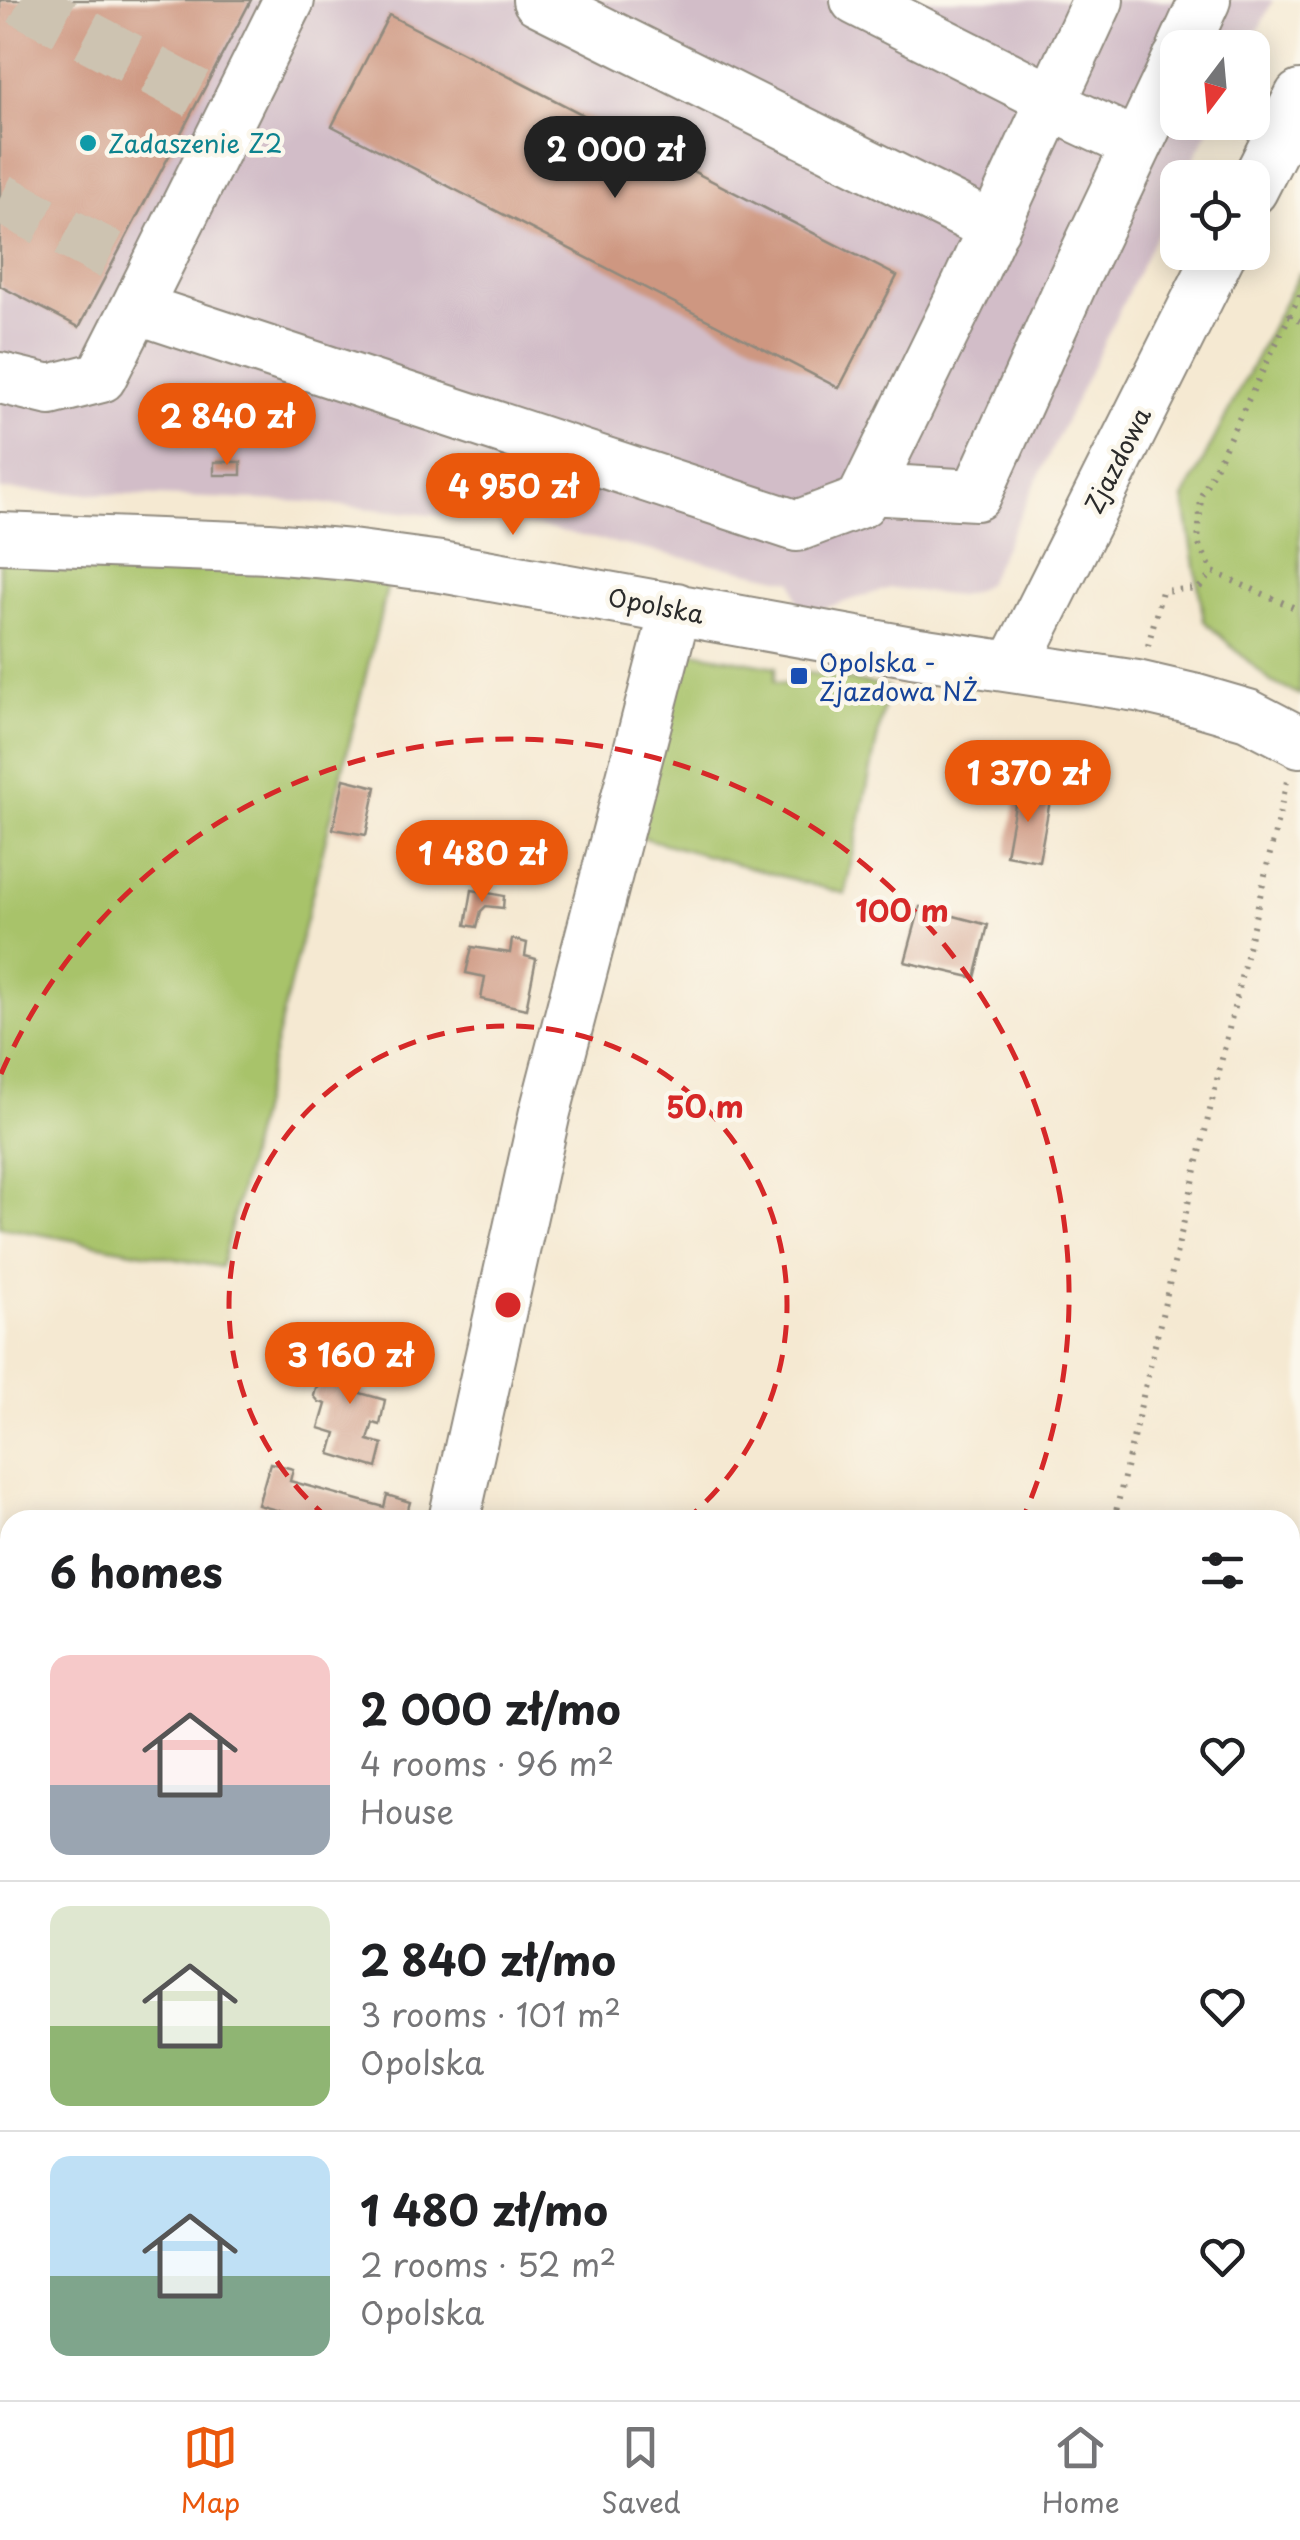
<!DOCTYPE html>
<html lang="en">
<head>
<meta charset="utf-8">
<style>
	:root { --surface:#fff; --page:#f2f2f2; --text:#202124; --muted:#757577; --line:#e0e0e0; --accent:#ea580c }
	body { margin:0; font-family:"Playpen Sans",sans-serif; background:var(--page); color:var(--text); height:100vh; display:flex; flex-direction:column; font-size:38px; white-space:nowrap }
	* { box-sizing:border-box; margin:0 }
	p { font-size:32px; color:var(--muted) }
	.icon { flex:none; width:55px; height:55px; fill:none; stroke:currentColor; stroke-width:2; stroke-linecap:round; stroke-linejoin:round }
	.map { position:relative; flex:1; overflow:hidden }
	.side { position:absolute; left:0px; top:1510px; width:1300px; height:890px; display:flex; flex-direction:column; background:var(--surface); border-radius:30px 30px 0 0; box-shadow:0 5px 25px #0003 }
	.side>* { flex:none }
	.needle { width:65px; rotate:196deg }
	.fabs { position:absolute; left:1160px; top:30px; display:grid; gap:20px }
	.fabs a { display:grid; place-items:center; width:110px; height:110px; border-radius:20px; background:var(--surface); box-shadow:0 5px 25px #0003; font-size:50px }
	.price { position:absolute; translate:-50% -85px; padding:0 22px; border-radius:35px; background:var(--accent); color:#fff; font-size:32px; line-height:65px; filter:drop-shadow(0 2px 5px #0008) }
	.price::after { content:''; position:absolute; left:50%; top:60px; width:30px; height:22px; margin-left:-15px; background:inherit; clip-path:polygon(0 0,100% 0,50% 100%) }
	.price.selected { background:#222; color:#fff }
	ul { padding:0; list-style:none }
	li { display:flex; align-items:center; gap:30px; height:250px; padding:0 50px }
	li+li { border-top:2px solid var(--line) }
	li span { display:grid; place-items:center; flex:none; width:280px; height:200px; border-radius:20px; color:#555 }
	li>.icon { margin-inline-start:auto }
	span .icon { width:120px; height:120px; fill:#fffc; stroke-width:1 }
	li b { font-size:42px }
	h2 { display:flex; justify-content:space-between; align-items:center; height:120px; padding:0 50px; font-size:42px }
	.dock { display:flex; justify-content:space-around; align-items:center; height:140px; border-top:2px solid var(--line); background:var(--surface); font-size:28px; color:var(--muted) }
	.dock a { display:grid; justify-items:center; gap:5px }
	.dock .selected { color:var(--accent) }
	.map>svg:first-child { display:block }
</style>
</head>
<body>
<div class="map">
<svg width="1300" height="2400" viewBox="0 0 1300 2400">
	<rect width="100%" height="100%" fill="#fbf7ec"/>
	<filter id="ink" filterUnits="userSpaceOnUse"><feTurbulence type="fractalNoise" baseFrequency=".01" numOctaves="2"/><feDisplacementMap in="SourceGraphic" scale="20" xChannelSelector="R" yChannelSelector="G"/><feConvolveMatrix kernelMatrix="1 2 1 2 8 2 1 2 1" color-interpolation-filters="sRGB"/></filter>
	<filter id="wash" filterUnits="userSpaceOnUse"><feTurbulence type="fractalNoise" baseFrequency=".0048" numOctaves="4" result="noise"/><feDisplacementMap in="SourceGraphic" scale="40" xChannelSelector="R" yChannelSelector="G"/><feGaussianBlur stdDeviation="2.25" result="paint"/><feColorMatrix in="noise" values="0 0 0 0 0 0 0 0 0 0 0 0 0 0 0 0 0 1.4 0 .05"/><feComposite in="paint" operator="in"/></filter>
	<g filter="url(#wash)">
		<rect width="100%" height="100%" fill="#f5e9d2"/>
		<!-- industrial -->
		<path fill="#d2bdc8" d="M0 0H1273L1250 47 1178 48V122L1212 123 1185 177 1178 178 1177 192 987 583 973 592 958 596 890 588 812 612 799 610 793 581 534 526 307 502 0 490Z"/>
		<!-- green -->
		<path fill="#a8c36a" stroke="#6a774a" stroke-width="2.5" d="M1300 272V695L1271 682 1204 621 1184 498Z
			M0 560 220 567 389 580 221 1267 0 1227Z
			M695 634 693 652 776 667 774 682 801 687 804 672 888 687 845 894 622 832Z"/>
		<!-- water -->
		<path fill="#63addb" stroke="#476c83" stroke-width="2.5" d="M756 2390H1022L1012 2400H750Z"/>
		<g id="blocks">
			<!-- building -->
			<path fill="#ce9781" d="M0 0H251L79 327 0 286Z
				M389 15 897 276 839 388 332 126Z
				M214 462H241V475H214Z
				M344 779 376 787 366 835 333 829Z
				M1018 788 1051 795 1039 861 1006 855Z
				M472 890 504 896 503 908 486 906 481 911 477 927 466 925Z
				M920 907 988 925 975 978 905 962Z
				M512 939 527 943 525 956 536 959 526 1009 481 999 485 977 466 973 472 947 510 953Z
				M334 1344 371 1354 360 1393 385 1400 380 1425 373 1423 368 1440 383 1444 377 1468 330 1454 336 1433 319 1428 326 1404 319 1402 314 1396 316 1388 324 1383Z
				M270 1463 293 1469 290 1481 384 1507 387 1495 410 1502 405 1520H312L258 1505Z"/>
		</g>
	</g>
	<g filter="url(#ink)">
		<use href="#blocks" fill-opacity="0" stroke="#908a7e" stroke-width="2.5"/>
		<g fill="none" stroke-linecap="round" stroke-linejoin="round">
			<!-- minor-tunnel -->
			<path stroke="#cdc3b1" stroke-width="50" stroke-dasharray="50 25" stroke-linecap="butt" d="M20 0 233 113
				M0 198 152 277"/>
			<!-- minor casing -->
			<g stroke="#908a7e" stroke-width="54">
				<path id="minor" d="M289 0 136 308 797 526 861 502 967 285 1098 0
					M538 0 994 228
					M856 0 1053 100
					M1183 48 1205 0
					M1051 105 1137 145
					M1252 190 1300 96
					M0 378 50 390 101 377 136 308
					M868 489 976 495 1073 280 1178 59
					M0 538 269 548 351 555 441 567 912 652 1137 686 1193 699 1248 715 1300 742
					M1013 667 1221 252
					M454 1520 545 1112 676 608"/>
			</g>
			<!-- path -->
			<path stroke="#908a7e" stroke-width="6" stroke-dasharray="2.5 8" stroke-linecap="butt" d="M1300 295 1201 496 1198 543 1213 572 1300 610
				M1289 315 1300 321
				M1148 646 1162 591 1199 588 1213 572
				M1114 1520 1287 781"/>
			<!-- minor -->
			<use href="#minor" stroke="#fff" stroke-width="50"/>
		</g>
	</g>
	<!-- distance rings -->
	<g fill="none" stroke="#d62828" stroke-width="5" stroke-dasharray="18 12">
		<path d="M329 1519A279 279 0 1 1 687 1519"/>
		<path d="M1 1074A557 557 0 0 1 1023 1518"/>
	</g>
	<!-- markers -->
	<circle fill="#0f9aa8" stroke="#fbf7ec" stroke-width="4" cx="88" cy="143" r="10"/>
	<rect fill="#1a4fb4" stroke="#fbf7ec" stroke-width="4" x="789" y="666" width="20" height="20" rx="5"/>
	<g text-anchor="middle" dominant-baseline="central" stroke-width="9" stroke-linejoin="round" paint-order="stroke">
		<!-- culture labels -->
		<g font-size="25" fill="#0d838f" stroke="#fbf7ec" text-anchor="start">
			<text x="108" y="143">Zadaszenie Z2</text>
		</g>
		<!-- street labels -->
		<g font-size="25" fill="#2b2b2b" stroke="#fbf7ec">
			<text transform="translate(1117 460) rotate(-63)">Zjazdowa</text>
			<text transform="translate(656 605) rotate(11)">Opolska</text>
		</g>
		<!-- transit labels -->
		<g font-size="25" fill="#164399" stroke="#fbf7ec" text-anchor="start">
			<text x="819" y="662">Opolska -<tspan x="819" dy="29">Zjazdowa NŻ</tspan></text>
		</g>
	</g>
	<circle cx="508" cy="1305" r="15" fill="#d62828" stroke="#fbf7ec" stroke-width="5"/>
	<g font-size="30" text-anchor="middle" font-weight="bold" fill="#d62828" stroke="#fbf7ec" stroke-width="9" stroke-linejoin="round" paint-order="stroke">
		<text x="902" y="922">100 m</text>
		<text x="705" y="1118">50 m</text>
	</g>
</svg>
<div class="fabs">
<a><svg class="needle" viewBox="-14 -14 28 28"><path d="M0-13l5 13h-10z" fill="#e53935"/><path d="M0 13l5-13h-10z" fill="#757577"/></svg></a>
<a><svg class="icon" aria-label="locate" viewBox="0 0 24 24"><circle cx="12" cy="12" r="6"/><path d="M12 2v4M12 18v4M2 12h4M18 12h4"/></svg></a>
</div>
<b class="price selected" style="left:615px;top:201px">2 000 zł</b>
<b class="price" style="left:227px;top:468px">2 840 zł</b>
<b class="price" style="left:513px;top:538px">4 950 zł</b>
<b class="price" style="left:1028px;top:825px">1 370 zł</b>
<b class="price" style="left:482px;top:905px">1 480 zł</b>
<b class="price" style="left:350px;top:1407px">3 160 zł</b>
<section class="side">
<h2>6 homes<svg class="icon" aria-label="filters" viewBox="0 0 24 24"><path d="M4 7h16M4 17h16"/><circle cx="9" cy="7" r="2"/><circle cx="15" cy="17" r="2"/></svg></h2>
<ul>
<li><span style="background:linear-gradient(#f6c9c9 65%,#9aa5b1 0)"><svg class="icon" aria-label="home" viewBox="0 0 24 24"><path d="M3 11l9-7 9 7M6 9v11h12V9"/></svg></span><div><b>2 000 zł/mo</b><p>4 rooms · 96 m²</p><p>House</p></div><svg class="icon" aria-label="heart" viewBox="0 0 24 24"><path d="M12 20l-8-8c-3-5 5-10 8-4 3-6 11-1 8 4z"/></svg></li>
<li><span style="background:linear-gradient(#dfe7d0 60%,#8fb573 0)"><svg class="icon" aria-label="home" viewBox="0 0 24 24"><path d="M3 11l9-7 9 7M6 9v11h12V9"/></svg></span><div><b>2 840 zł/mo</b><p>3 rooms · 101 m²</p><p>Opolska</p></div><svg class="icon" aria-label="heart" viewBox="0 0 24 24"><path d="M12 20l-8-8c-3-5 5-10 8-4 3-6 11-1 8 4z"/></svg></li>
<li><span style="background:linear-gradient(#bfe0f5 60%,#7fa58c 0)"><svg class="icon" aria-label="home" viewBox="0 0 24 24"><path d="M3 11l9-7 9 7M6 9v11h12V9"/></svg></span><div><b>1 480 zł/mo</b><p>2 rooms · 52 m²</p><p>Opolska</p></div><svg class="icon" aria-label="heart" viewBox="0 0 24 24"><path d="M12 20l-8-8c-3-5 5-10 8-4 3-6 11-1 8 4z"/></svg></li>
</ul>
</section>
</div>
<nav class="dock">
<a class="selected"><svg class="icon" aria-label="map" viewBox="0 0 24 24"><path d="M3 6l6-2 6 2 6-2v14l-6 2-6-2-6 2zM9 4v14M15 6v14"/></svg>Map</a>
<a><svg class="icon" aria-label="saved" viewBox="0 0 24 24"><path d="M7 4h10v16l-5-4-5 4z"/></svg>Saved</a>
<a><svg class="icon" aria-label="home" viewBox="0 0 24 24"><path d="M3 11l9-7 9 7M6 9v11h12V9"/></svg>Home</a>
</nav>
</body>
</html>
